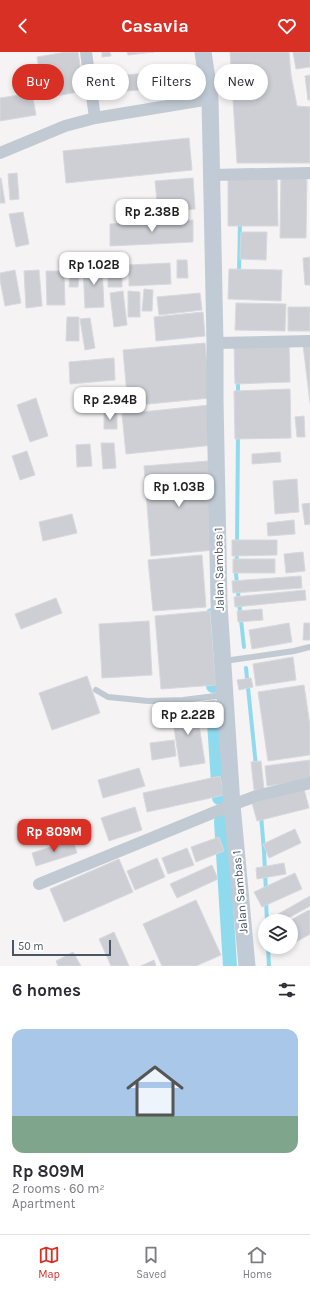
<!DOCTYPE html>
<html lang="en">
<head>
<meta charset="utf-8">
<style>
	:root { --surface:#fff; --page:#f7f7f7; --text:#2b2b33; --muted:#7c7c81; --line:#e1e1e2; --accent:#d93025 }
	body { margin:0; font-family:Karla,sans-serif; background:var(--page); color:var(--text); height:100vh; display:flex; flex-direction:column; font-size:15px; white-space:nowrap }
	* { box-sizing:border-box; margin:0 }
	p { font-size:13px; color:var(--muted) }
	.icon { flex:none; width:22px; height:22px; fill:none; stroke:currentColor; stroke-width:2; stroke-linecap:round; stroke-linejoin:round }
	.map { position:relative; height:914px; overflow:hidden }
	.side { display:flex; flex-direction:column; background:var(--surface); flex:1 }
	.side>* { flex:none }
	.hud { position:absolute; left:12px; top:12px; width:286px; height:36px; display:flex; gap:8px }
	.controls { position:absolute; left:258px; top:862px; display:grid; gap:8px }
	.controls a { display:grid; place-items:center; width:40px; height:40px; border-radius:50%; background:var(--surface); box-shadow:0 2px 6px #0003; font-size:20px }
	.scale { position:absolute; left:12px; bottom:10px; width:99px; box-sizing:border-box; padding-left:4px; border:2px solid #4a5661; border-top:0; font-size:11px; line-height:14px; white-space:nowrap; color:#4a5661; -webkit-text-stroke:3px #fff; paint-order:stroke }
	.price { position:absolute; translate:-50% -34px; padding:0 9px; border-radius:8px; background:#fff; color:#222; font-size:13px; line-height:26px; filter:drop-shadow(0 1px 2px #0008) }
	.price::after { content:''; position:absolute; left:50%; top:24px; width:12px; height:9px; margin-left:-6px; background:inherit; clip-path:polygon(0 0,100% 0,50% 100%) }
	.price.selected { background:var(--accent); color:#fff }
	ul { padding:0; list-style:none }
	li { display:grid; align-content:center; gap:8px; height:212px; padding:0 12px }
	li+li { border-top:1px solid var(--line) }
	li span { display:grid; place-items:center; height:124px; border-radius:12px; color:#555 }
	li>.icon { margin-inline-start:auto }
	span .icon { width:72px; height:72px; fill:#fffc; stroke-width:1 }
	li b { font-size:17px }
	h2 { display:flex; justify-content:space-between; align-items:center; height:48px; padding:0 12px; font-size:17px }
	.pill { padding:0 14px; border-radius:18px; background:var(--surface); box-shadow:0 2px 6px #0003; font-size:14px; line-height:36px }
	.pill.selected { background:var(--accent); color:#fff }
	header { display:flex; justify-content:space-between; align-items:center; height:52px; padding:0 12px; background:var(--accent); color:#fff; font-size:18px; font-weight:700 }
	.menu { display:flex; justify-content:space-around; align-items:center; height:56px; border-top:1px solid var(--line); background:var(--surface); font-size:11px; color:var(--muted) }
	.menu a { display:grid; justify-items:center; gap:2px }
	.menu .selected { color:var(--accent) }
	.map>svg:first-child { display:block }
</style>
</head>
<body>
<header><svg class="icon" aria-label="back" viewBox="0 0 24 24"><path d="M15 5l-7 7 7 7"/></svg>Casavia<svg class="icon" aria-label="heart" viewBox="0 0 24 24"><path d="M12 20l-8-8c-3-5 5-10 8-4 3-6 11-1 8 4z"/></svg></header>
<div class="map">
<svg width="310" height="914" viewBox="0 0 310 914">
	<rect width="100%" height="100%" fill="#f5f3f3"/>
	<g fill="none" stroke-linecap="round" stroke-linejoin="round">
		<!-- stream -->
		<path stroke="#90daee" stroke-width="4" d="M239 221 240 170
			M238 343V328
			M237 493 238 382
			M237 500 236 522 244 595
			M246 616 256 714
			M261 763 264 799 266 840
			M266 849 267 869
			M268 895 269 914"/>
		<!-- canal -->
		<path stroke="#90daee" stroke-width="14" d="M212 563 213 634
			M213 655 219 746
			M221 769 230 914"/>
	</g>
	<!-- building -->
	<path fill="#cdcfd5" stroke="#d7d9de" d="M66 0H78L84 39 44 46 37 5Z
		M102 0H110L111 4 102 5Z
		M127 0H154L128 3Z
		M230 0H289L291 23 297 54 310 55V111H237Z
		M293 0H310V15L296 17Z
		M177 17H195V31H177Z
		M154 20H169V33H154Z
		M147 21 148 37 106 41 105 25Z
		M310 23V48H308L305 24Z
		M32 41 36 63 0 69V46Z
		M189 86 192 118 66 131 63 99Z
		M17 121 19 147 10 148 8 122Z
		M277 123 278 174H228V124Z
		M281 123 307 124 306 186H280Z
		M0 126H1L5 151H0Z
		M193 126 195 157 158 160 155 129Z
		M23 160 29 192 16 195 9 162Z
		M193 168V190L110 194V172Z
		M241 180H267L266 208 240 207Z
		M310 205V233H305L303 206Z
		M177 208H187L188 226H177Z
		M108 210H122V235H108Z
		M170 211 171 232 129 234V213Z
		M71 213H80L78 235H69Z
		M102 213 104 255 85 256 83 214Z
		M229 217 282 218 281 249 228 247Z
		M15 218 21 251 5 254 0 228V221Z
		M39 218 42 254 26 256 24 219Z
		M46 219H64L65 253H47Z
		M144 237 153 238 152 259H142Z
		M123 239 127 273 114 275 110 241Z
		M128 239 140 240V265H128Z
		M200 241 202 258 159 263 157 245Z
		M236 251 286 252 285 279 235 278Z
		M288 255H310V279H288Z
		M203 260 205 284 156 289 154 265Z
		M67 265H79V289H66Z
		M90 266 95 296 85 298 80 267Z
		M205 291 210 346 128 354 123 298Z
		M289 291 290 330 235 332 234 293Z
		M310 292V351L303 293Z
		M114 306 115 328 70 332 69 310Z
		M290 337 291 386 235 387 234 339Z
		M124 342 125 356 108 358 107 343Z
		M36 346 48 384 30 390 17 353Z
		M210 353 214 393 126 402 122 362Z
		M104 361H117V377H104Z
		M304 364 305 385H297L295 365Z
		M101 391H114L116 416 103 417Z
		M90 392 92 414 77 415 76 393Z
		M27 399 35 423 20 428 12 404Z
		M280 400 281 410 252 412V402Z
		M208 409 214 498 151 504 144 414Z
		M297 427 299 460 275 462 273 429Z
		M310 451V472L305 473 302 452Z
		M72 462 77 481 43 489 39 470Z
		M294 468 295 482 268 484 267 471Z
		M232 488H277V503L232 504Z
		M303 500 305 519 286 521 284 502Z
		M202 503 206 555 153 559 148 508Z
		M233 507H275V521H233Z
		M301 524 302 536 233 541 232 529Z
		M305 538 306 548 235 555 234 545Z
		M56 546 62 561 21 577 15 562Z
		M262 557 263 568 238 570 237 559Z
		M210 559 216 633 161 637 155 564Z
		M149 569 152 623 102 626 99 572Z
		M289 571 292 590 252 597 249 578Z
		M304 571H310V588H303Z
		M293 605 296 628 256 634 253 612Z
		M87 624 100 661 52 678 39 641Z
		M251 626 253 635 239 638 237 628Z
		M304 633 310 674V703L268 709 258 640Z
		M215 648 219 667 201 670 198 651Z
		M196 654 205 711 180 715 171 657Z
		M174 688 176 704 152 708 150 691Z
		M310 708V728L267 734 265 714Z
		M261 709 264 737 254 738 251 710Z
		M139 716 145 734 103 746 98 728Z
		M220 724 224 743 147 760 143 741Z
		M304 737 309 756 257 769 252 751Z
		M135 755 142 778 109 789 101 766Z
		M295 777 301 791 269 806 263 792Z
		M219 785 224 799 196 810 191 795Z
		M73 788 77 801 36 814 32 801Z
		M187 796 194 813 168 822 162 806Z
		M157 806 165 825 135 838 127 819Z
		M119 807 133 840 64 870 50 837Z
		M284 811 286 822 257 827 256 816Z
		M212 813 218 827 177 846 170 832Z
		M295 821 302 837 262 855 254 840Z
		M310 844V854L283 869H273L271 866Z
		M196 848 221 903 196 914H162L143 872Z
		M309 858 310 860V882L291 893V869H289Z
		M114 880 129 914H111L99 887Z
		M73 900 81 914H58L56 909Z
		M154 908 156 914H141Z"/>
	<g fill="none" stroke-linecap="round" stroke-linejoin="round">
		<!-- lane -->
		<path stroke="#c1cad2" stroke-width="6" d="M224 609 294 599 310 595
			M96 638 108 645 148 649 183 648 223 643"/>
		<!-- street -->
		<path stroke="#c1cad2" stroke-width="12" d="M86 0 95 66
			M0 101 65 74 95 66 210 47
			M211 123 310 121
			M215 291 310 289
			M39 832 232 753 256 744 310 731"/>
		<!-- secondary -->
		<path stroke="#c1cbd6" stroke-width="17" d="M203 0 210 47 215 291V348L219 552 232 753 247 914"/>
	</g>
	<g text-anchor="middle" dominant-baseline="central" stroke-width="4" stroke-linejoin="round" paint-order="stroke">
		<!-- street labels -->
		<g font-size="12" fill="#4a5661" stroke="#fff">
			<text transform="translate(219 517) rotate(-91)">Jalan Sambas 1</text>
			<text transform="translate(240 840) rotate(-95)">Jalan Sambas 1</text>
		</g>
	</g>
</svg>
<div class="controls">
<a><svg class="icon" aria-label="layers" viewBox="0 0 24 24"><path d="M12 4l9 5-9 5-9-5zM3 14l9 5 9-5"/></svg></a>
</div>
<div class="scale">50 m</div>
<b class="price" style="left:152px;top:181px">Rp 2.38B</b>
<b class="price" style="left:94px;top:234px">Rp 1.02B</b>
<b class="price" style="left:110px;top:369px">Rp 2.94B</b>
<b class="price" style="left:179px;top:456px">Rp 1.03B</b>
<b class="price" style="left:188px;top:684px">Rp 2.22B</b>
<b class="price selected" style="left:54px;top:801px">Rp 809M</b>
<div class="hud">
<a class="pill selected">Buy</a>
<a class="pill">Rent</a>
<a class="pill">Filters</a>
<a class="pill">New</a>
</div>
</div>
<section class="side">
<h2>6 homes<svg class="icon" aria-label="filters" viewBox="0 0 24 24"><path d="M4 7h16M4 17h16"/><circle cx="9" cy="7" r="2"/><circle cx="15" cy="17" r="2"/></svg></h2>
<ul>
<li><span style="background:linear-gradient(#a9c7e8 70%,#7fa58c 0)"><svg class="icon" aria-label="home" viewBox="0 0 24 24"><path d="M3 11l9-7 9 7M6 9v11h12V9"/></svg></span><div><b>Rp 809M</b><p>2 rooms · 60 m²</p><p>Apartment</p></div></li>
</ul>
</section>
<nav class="menu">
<a class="selected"><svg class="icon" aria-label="map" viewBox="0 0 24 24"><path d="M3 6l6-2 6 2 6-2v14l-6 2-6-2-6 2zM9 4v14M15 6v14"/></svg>Map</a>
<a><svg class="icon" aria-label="saved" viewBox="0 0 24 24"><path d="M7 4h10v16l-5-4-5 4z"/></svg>Saved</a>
<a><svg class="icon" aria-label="home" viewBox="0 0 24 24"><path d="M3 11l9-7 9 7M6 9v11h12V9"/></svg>Home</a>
</nav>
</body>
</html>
